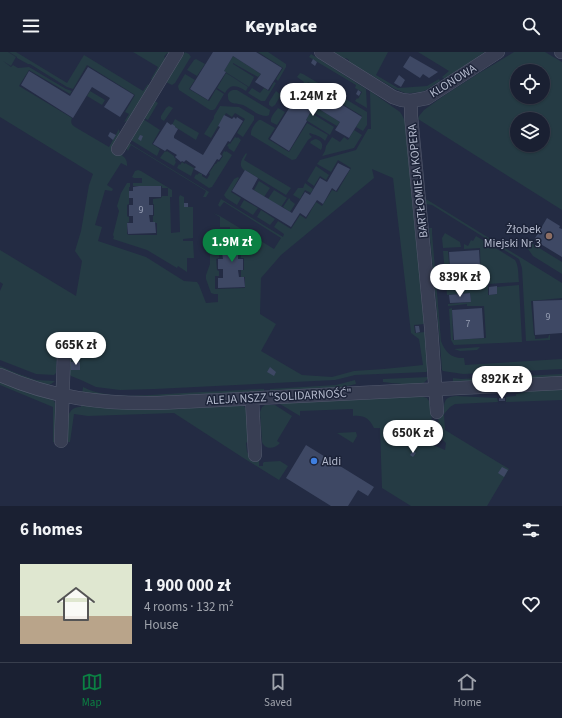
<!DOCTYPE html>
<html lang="en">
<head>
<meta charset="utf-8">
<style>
	:root { --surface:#1a2032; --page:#272d3e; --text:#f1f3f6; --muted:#9fa3ac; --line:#383e4d; --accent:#0b8043 }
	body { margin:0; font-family:"Source Sans 3",sans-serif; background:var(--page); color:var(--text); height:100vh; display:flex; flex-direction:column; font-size:15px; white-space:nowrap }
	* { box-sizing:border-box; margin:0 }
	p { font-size:13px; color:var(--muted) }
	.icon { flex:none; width:22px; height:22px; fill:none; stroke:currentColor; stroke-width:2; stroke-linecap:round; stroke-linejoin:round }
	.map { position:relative; height:454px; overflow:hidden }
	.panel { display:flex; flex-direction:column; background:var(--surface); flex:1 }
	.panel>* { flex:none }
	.buttons { position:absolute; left:510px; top:12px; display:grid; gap:8px }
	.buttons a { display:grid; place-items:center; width:40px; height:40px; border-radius:50%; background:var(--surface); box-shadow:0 1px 3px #0004,0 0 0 1px var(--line); font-size:20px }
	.price { position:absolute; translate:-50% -34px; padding:0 9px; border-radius:14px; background:#fff; color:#222; font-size:13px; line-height:26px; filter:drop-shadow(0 1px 2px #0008) }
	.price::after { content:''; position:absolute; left:50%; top:24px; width:12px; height:9px; margin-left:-6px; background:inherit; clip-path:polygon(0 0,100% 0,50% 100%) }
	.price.current { background:var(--accent); color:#fff }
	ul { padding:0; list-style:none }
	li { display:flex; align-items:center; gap:12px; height:100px; padding:0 20px }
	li+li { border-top:1px solid var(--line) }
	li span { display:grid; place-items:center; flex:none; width:112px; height:80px; border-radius:0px; color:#555 }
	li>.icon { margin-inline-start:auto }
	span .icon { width:48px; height:48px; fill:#fffc; stroke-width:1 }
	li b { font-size:17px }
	h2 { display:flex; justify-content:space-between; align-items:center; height:48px; padding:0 20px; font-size:17px }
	header { display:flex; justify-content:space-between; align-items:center; height:52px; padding:0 20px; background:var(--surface); font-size:18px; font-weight:800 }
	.tab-bar { display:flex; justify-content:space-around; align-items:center; height:56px; border-top:1px solid var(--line); background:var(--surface); font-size:11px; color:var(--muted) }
	.tab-bar a { display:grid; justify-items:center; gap:2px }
	.tab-bar .current { color:var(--accent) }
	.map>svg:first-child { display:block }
</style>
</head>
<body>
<header><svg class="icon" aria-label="menu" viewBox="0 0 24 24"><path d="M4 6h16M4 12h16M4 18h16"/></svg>Keyplace<svg class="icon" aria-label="search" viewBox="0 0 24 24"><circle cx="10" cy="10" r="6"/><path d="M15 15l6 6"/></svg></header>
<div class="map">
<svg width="562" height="454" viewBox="0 0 562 454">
	<rect width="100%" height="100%" fill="#232b43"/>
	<!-- green -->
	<path fill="#253b44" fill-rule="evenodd" d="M0 0H8L16 5 11 14 3 9 11 15 13 13 18 16 29 15 66 37 72 39 70 42 29 18 19 34 72 66C70 71 72 73 75 75L109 95 119 77C121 85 115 91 111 97 119 102 128 104 127 114L121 111 107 133 113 137 112 139 105 138 95 173 102 175 98 189 146 205 184 229 197 230 199 233 206 251 218 250V242H214L211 241 206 227V223L210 212V188H218V189H215V196H216V201H219V206L216 207 217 218 219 219V224H215V237L245 236V225H241V218H244V206H241V200L258 199V189H251V188H221L233 187V182H230V175H220V165L213 161 220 164 274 197 281 186 224 150 220 155 218 153 221 147 283 185 284 182 274 175 278 169 291 177 300 163 306 167 316 150 322 154 332 138 337 140 351 116 338 108 331 120 317 112 320 108 356 98 368 77H371L370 39 400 60 402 63 405 69 424 272 414 273 415 281 425 280 428 319 426 320 355 323 335 328 155 337 120 338 96 335 81 328 71 324 70 323V301L57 300 56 321 54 323 36 322 0 308V239L3 232 0 230V198L76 244 82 209 75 199 81 179 89 133 93 122 0 65ZM372 117 393 126 411 281 419 287 423 313 384 317 354 319 332 325 302 323 261 299 276 272 260 262 261 226 281 203 374 126Z
		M9 0H16L67 31 84 3 143 39 148 32 150 35 127 69 124 70 129 62 125 60 135 43 87 13 73 37 67 35 30 12H28L17 6V5Z
		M133 0H172L168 2 167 1 164 5 166 7 154 28H152L151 27 158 15Z
		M185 0 189 2 191 5 190 6 175 31 172 33 166 30Z
		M258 0H268L286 12V15L278 29 276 27 283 16Z
		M333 0H388L376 23 398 36 427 34 439 27 440 29 426 38 421 40 411 41H405L395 37 349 10V8L346 6 345 7Z
		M418 0H485L463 15 444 27 442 25 449 19Z
		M514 0H545L562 10V158L418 67 419 64 424 58 442 45 476 23ZM517 19H543V45H517ZM517 67H543V93H517Z
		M311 2 366 37 367 56 355 49 357 46 358 47 362 40 355 36 356 33 309 5Z
		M233 4 261 22 258 25 233 11V12L254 25 249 35 224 19Z
		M196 7 205 12 197 24 187 18 194 8Z
		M226 21 248 35 246 39C237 34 231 31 225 41L217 36Z
		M300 21 303 22 335 41 332 45 308 30 301 41 298 40 304 30 297 25Z
		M185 22 195 28 189 37 209 49 216 37 224 42 215 57 213 58H210L179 38 178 34Z
		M274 30 276 31 265 49H261L248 41 252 36 260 41 264 36 269 39Z
		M233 38H237L270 58 269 63 267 64C258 64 251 57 243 53 238 51 228 53 228 45 227 41 230 39 233 38Z
		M90 39 105 48 102 53 87 44Z
		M276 39 281 43 275 53 272 55 269 53V50Z
		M339 43 367 60V73L363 79 356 75 362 64 336 48Z
		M155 49 158 51 148 68 144 66Z
		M169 54 173 56 164 69 161 67V64L166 56Z
		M220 54 239 55 254 64V68L243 85 237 81 245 67 235 61 232 65 226 61 211 86 204 82 214 66V64Z
		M314 54 340 70 337 74 313 60V62L334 75 330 83 306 68Z
		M278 56 285 60 277 73 271 70C270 65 275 60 278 56Z
		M143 67 160 78 152 92 160 97 157 104 131 88Z
		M175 67 199 81 196 88 172 73Z
		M259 68H261L275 76 268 87 289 100 307 71 328 83 325 89C321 84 315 83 310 81L309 82 312 85 308 88 296 107 292 108 251 83C250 78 255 71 259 68Z
		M354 78 362 83 354 96 322 104 325 99 326 94 332 85 340 90 344 85 348 88Z
		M235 85 237 86 238 85 241 88 234 100 228 96 229 95 227 94 229 91 230 92Z
		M315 87C321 88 324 92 321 98L310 91 311 89Z
		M129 91 209 140 206 145H203L206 139 131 93 128 99 126 96Z
		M165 99 166 100 167 99 174 104V105L176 107 175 109 176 110 174 114 160 106Z
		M224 99 226 100V99L232 103 212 135 209 136 194 126 196 122 197 123 199 121 202 122V124L207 127 210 122 209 121 215 112H216L218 109 219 110 223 104 222 103Z
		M246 101 247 102 244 108 291 136 286 143 245 118V119C237 113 242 107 246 101Z
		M182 110 185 112V111L194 116 191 124 177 116 179 112 180 113Z
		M316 114 329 123 326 128 320 124 314 134 307 129Z
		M138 118 141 119 172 138V145H170L171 181 180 180 179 145 180 143 184 145V155H193V186L183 187V189H193L194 206H187V220L178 214 177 216 147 198 113 187 114 185 113 183 119 159 117 154 121 141 127 131H130V135H129V152L127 153V164L129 165V170L127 171V182L129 183H157V171H153V164H154V152H153V147L161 146 162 144H168V136H162V134H133V131H142V126H134L132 125 135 119Z
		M238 125 239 126 231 140 241 146 237 153 226 146 224 143 234 127Z
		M259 129 270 136 264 145 254 138Z
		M305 131 313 137 311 141 305 138 300 147 293 143 298 136H303Z
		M274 138 287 146 281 155 268 147Z
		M289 146 290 147V148L295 152 290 160 283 155Z
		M426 147 562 231V246L531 249 534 283 535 284V287L548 286 549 283H550V288L526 289 522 216 519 207 432 153 426 152Z
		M244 148 258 156 253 163 240 155Z
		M261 158 275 167 270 173 257 165Z
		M429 176H432V181L441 289C445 300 452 307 464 306L465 313 562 307V317L463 322 443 319 442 318 440 292Z
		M445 181 460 190 461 195 443 196 442 186Z
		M476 184 515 208C519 214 518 223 519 230L488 232V243L497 242V235L519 233 522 290 454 293 451 288 449 257 452 256 453 288 486 286 484 254H467V252L448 254V252L471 250 470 241 447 243 443 199H448L451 233 481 231 480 196 464 197V192L468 194 471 188 473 189Z
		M531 191 562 210V222L533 204 528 197Z
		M480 295 477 298 460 299 454 297Z
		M0 314 16 321 36 328 55 329 51 332 45 333 0 317Z
		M562 322V325L453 331V326L461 327Z
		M429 325C427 328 425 330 422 332 414 334 392 331 383 330V327Z
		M355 328 356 332 339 336 270 340V337L336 333Z
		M0 329 49 346 54 349 57 355 56 390H53V355L0 333Z
		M83 335C108 349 155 342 184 341 210 340 237 338 264 337V340L132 346 82 342Z
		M562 337V348L506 350V345L516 344V342L534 338Z
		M419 344 427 346 431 352 433 393 445 398 446 391 441 386 439 379 438 363 444 362C444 351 443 345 456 344L497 346 498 350 455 352 450 355 444 362 445 378 509 417 487 454H411L382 436 380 376H374C369 366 364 363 353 364V357L300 359V364L280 352V350Z
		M81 353 103 356 131 357 242 353 247 357 249 388 246 391 247 400 250 404 251 408H259V414H263V411L264 410 280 409 288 414 279 428 245 407 174 361 88 364 74 362 70 390H68V364C71 357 74 355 81 355Z
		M265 353H275L292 364 277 389 280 391C275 397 265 398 262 390L260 360 262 355Z
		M356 380 357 384 353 391 337 381Z"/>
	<!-- building -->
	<path fill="#3e4864" d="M213 0H256L282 16 268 38 255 30 261 22 233 4 224 19 226 20 208 48 190 37Z
		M410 4 438 20 429 26 423 22 420 26 403 15Z
		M313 7 317 10 315 14 311 11Z
		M88 15 134 43 120 65 104 55 110 46 92 35 73 66 21 33 29 19 70 44Z
		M399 23 405 28 401 35 394 31Z
		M308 32 362 65 349 86 335 78 340 70 314 54 306 68 307 69 289 99 270 87 296 45 299 46Z
		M358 38 361 40 359 44 356 42Z
		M224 63 232 67 234 65 236 67 237 65 243 69 230 90 228 89 220 102 222 104 219 108 217 107 206 124 194 117 196 115 186 108 184 110 182 109 181 110 175 105 177 103 167 97 165 99 153 92 167 70 171 73 172 72 175 74V75L178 77 174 84V86L203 103 220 75 218 74Z
		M110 80 116 83 113 88 108 84Z
		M140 83 143 84 141 89 138 87Z
		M338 111 350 117 336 139 332 136 323 152 317 148 306 165 300 161 291 175 232 139 245 118 258 126 252 137 292 161 305 140 310 143 320 126 327 130Z
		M139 134H161V145H149V153H153V163H149L150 170H155L156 181 128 182 127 171H133V164H129V153H133V146H129V139H133V135Z
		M184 151H188V155H184Z
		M547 166 560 174 559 176 562 177V205L534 188Z
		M218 189H250V199H238V207H243V218H238L239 225H244L245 235 218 236V226H223V217H218V207H223L222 200H219Z
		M479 198 481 230 451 232 449 200Z
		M497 234V242L489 243V235Z
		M470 241 471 250 450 251 449 243Z
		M562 248V281L535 283 533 249Z
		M482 256 484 286 454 288 452 258Z
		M415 274H419L420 280 416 281Z
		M71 310H80V318H71Z
		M270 315 276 320 274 324 267 320Z
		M499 346H505V349H499Z
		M306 393 374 435 368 444 358 438 348 454H331L286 426Z
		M413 399 416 401 413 405 410 403Z
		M502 415 508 418 504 425 498 421Z"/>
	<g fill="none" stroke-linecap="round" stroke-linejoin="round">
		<!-- minor casing -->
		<g stroke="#52596d" stroke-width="14">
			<path id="minor" d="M321 0 393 45 402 48 411 49 427 46 498 0
				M561 0H562
				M411 49V64L431 275 437 360
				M118 97 177 0
				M0 323C52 346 102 352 158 351L562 331
				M252 346 255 403
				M61 389 64 301"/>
		</g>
		<!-- minor -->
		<use href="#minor" stroke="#383e53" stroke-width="13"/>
	</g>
	<!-- markers -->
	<circle fill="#8d6e63" stroke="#1c2338" stroke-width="1.5" cx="549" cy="184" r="4"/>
	<circle fill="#3f7fe0" stroke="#1c2338" stroke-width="1.5" cx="314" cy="409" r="4"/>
	<g text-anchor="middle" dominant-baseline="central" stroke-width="3" stroke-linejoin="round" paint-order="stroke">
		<!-- number labels -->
		<g font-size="10" fill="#969eb3">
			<text x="141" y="158">9</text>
			<text x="548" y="265">9</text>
			<text x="468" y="272">7</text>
		</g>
		<!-- street labels -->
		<g font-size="12" fill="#b4bacd" stroke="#1c2338">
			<text transform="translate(453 29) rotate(-32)">KLONOWA</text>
			<text transform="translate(418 129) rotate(-96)">BARTŁOMIEJA KOPERA</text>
			<text transform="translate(279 345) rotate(-3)">ALEJA NSZZ "SOLIDARNOŚĆ"</text>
		</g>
		<!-- poi labels -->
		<g font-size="12" fill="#b4bacd" stroke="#1c2338" text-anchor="end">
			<text x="541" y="177">Żłobek<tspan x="541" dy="14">Miejski Nr 3</tspan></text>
			<text x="322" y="409" text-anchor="start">Aldi</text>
		</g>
	</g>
</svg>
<div class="buttons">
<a><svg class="icon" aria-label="locate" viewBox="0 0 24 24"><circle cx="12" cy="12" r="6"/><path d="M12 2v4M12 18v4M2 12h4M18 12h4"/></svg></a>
<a><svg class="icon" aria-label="layers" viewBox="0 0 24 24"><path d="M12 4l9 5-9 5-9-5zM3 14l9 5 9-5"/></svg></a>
</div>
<b class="price" style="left:313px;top:65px">1.24M zł</b>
<b class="price current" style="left:232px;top:211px">1.9M zł</b>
<b class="price" style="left:460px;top:246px">839K zł</b>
<b class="price" style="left:76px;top:314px">665K zł</b>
<b class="price" style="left:502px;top:348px">892K zł</b>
<b class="price" style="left:413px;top:402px">650K zł</b>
</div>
<section class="panel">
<h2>6 homes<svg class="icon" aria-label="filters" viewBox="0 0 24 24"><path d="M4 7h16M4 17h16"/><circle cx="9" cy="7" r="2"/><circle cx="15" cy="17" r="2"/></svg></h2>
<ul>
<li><span style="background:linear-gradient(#dfe7d0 65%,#b9a48a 0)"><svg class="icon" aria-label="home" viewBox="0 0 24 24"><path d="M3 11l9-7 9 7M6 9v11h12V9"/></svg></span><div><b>1 900 000 zł</b><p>4 rooms · 132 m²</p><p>House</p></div><svg class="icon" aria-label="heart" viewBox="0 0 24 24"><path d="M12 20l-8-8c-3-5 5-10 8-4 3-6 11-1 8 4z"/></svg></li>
</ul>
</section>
<nav class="tab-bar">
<a class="current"><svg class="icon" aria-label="map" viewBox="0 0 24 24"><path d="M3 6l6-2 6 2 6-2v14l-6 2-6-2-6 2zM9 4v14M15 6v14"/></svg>Map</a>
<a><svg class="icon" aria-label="saved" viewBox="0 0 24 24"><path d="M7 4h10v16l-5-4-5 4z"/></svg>Saved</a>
<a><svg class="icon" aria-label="home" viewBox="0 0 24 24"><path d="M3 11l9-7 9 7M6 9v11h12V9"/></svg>Home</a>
</nav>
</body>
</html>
